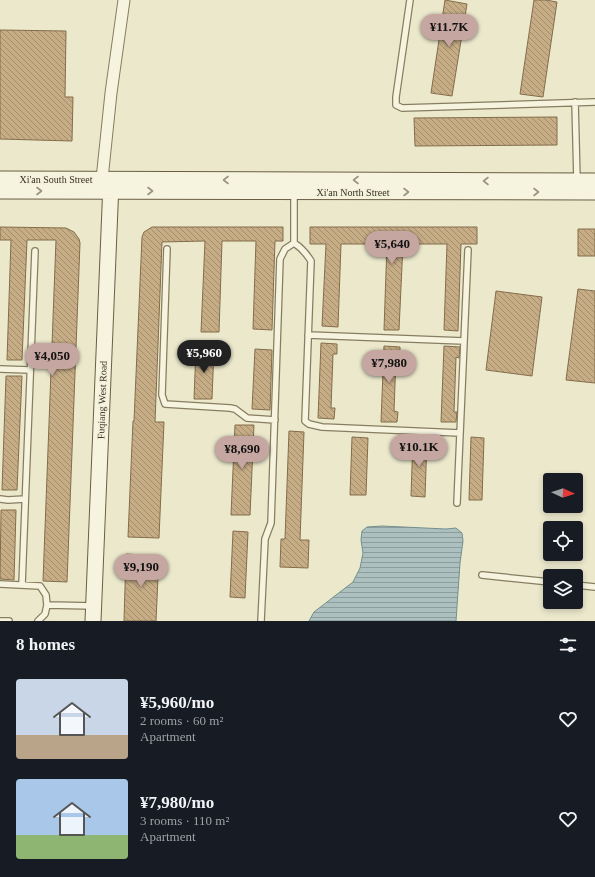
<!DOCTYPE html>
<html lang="en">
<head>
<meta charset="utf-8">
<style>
	:root { --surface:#171b24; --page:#242831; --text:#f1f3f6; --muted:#9ea1a6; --accent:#c5a6a0 }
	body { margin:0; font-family:"Times New Roman",serif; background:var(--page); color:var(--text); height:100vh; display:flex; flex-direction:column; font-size:15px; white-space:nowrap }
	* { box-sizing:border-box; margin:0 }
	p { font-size:13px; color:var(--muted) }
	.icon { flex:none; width:22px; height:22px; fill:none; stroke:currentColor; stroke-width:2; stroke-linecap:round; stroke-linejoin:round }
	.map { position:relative; height:621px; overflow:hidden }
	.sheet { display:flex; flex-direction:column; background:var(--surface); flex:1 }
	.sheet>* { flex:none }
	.needle { width:26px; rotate:93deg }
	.controls { position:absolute; left:543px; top:473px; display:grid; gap:8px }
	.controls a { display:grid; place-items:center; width:40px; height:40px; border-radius:4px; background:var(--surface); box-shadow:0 2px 6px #0003; font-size:20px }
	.price { position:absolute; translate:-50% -34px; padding:0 9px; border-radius:14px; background:var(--accent); color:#111; font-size:13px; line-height:26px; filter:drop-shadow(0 1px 2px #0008) }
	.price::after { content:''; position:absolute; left:50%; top:24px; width:12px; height:9px; margin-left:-6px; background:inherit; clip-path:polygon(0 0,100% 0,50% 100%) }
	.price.active { background:#222; color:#fff }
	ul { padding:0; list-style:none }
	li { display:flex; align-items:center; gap:12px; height:100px; padding:0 16px }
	li span { display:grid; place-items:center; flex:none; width:112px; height:80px; border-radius:4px; color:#555 }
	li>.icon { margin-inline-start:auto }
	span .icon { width:48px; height:48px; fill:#fffc; stroke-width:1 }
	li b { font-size:17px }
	h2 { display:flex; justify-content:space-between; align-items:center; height:48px; padding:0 16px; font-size:17px }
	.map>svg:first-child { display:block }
</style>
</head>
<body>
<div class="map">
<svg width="595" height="621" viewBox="0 0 595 621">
	<defs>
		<pattern id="water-rules" width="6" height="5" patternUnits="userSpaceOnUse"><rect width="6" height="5" fill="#acc1bf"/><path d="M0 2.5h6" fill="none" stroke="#8d9d9b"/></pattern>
		<pattern id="building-back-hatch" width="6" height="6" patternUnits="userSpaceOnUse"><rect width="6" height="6" fill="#c6ad86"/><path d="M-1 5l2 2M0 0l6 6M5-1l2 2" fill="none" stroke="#a28d6d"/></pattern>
	</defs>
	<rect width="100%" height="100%" fill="#ebe8cc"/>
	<!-- water -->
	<path fill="url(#water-rules)" stroke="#738f8d" d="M382 526 446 529 456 528 462 533 463 541 460 563 456 621H309L314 612 353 582 360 568 363 553 361 540 362 531 367 527Z"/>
	<!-- building -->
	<path fill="url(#building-back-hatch)" stroke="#846d49" d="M445 0 467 4 452 96 431 93Z
		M534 0H546L557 2 543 97 520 94Z
		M0 30 66 31 65 97H73L72 141 0 139Z
		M557 117V145L415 146 414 118Z
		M0 227 66 228 74 232 79 239 80 243 67 582 43 581 56 240H27L22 360H7L11 240H0Z
		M152 227H283V241H275L272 330 253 329 256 241H222L219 332H201L205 241 162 242 155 422H164L159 538 128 537 133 421H134L142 237 144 232Z
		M310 227H477V244H461L458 331 444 330 447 244H403L399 330H384L387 244H341L338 327 322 326 326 244H310Z
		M578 229H595V256H578Z
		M578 289 595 291V383L566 380Z
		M496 291 542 297 532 376 486 370Z
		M321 343 337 344V354H333L331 408H335L334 419 318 418Z
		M384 346 400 347V357H396L394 411 398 412 397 422H381Z
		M444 346 460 347 459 358 456 357 454 412H457L456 422H441Z
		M196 348 214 349 212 399H194Z
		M255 349 272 350 270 410 252 409Z
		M6 376H22L17 490H2Z
		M235 425H254L250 515H231Z
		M289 431 304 432 300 540H309L308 568 280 567 281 539H285Z
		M352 437 368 438 366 495H350Z
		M471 437 484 438 482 500H469Z
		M413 438 427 439 425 497 411 496Z
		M1 510H16L14 580 0 579Z
		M233 531 248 532 245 598 230 597Z
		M126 554 159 556 156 621H124Z"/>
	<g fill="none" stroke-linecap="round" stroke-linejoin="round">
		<!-- lane casing -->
		<g stroke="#877d61" stroke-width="8">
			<path id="lane" d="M410 0 396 97V105L402 108 595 102
				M575 102 577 180
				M294 243V193
				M167 249 162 395 165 404 230 408 235 409 247 418 275 420
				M308 335 464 341
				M0 369 30 370
				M0 499 8 500 25 499
				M457 503 468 250
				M482 575 550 582
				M0 584 40 586 46 595 47 605 45 614 38 621
				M22 585 35 251
				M576 585 595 587
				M47 605 94 606
				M0 621H9
				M261 621 265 539 271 523 280 259 285 249 294 243C302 248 306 253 311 261L305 421 309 424 322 427 460 433"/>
		</g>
		<!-- street casing -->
		<g stroke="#877d61" stroke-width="13">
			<path id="street" d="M102 179 111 93 124 0"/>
		</g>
		<!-- secondary casing -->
		<g stroke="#695e44" stroke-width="17">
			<path id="secondary" d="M0 179 595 181
				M0 191 595 192
				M93 621 111 183"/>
		</g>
		<!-- lane -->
		<use href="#lane" stroke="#f6f4df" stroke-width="5.5"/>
		<!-- street -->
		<use href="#street" stroke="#f6f4df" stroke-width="11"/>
		<!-- secondary -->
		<use href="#secondary" stroke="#f6f4df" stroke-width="15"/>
	</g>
	<!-- one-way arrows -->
	<defs><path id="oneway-chevron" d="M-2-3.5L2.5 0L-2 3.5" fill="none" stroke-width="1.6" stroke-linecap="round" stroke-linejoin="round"/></defs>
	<g stroke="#989381">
		<use href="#oneway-chevron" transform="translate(226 180) rotate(-180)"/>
		<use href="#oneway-chevron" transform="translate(356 180) rotate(-180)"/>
		<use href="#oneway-chevron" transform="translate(486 181) rotate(-180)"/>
		<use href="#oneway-chevron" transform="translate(39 191)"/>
		<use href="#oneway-chevron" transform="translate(150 191)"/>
		<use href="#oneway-chevron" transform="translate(406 192)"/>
		<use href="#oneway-chevron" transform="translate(536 192)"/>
	</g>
	<g text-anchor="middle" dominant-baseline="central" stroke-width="3" stroke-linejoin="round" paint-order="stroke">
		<!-- street labels -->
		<g font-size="10" fill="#393223" stroke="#f3f1db">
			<text x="56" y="179">Xi'an South Street</text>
			<text x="353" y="192">Xi'an North Street</text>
			<text transform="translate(102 400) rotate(-88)">Fuqiang West Road</text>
		</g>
	</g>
</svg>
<div class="controls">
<a><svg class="needle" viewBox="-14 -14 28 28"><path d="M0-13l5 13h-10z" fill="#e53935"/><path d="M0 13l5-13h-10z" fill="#9ea1a6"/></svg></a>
<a><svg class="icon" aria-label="locate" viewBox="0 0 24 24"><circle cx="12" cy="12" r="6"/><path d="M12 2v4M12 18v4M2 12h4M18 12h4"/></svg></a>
<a><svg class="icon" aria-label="layers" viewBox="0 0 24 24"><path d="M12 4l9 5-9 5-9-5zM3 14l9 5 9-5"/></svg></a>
</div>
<b class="price" style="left:449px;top:48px">¥11.7K</b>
<b class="price" style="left:392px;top:265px">¥5,640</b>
<b class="price active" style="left:204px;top:374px">¥5,960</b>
<b class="price" style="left:52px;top:377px">¥4,050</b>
<b class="price" style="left:389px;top:384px">¥7,980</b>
<b class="price" style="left:419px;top:468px">¥10.1K</b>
<b class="price" style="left:242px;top:470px">¥8,690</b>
<b class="price" style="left:141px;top:588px">¥9,190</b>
</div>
<section class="sheet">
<h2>8 homes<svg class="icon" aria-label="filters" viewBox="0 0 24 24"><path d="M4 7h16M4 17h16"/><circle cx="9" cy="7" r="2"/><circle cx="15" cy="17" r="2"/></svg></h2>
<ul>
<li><span style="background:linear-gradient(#c9d6e8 70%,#b9a48a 0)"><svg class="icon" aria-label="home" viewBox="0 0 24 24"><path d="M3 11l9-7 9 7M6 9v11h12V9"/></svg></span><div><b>¥5,960/mo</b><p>2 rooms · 60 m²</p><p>Apartment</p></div><svg class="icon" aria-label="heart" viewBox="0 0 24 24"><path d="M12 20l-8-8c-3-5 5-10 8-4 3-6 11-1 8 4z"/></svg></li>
<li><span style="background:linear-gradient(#a9c7e8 70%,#8fb573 0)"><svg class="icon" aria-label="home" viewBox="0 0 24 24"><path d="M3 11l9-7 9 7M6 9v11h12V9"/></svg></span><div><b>¥7,980/mo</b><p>3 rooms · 110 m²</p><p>Apartment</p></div><svg class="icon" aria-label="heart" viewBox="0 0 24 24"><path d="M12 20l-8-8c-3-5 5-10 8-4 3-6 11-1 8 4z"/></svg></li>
</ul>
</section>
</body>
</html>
